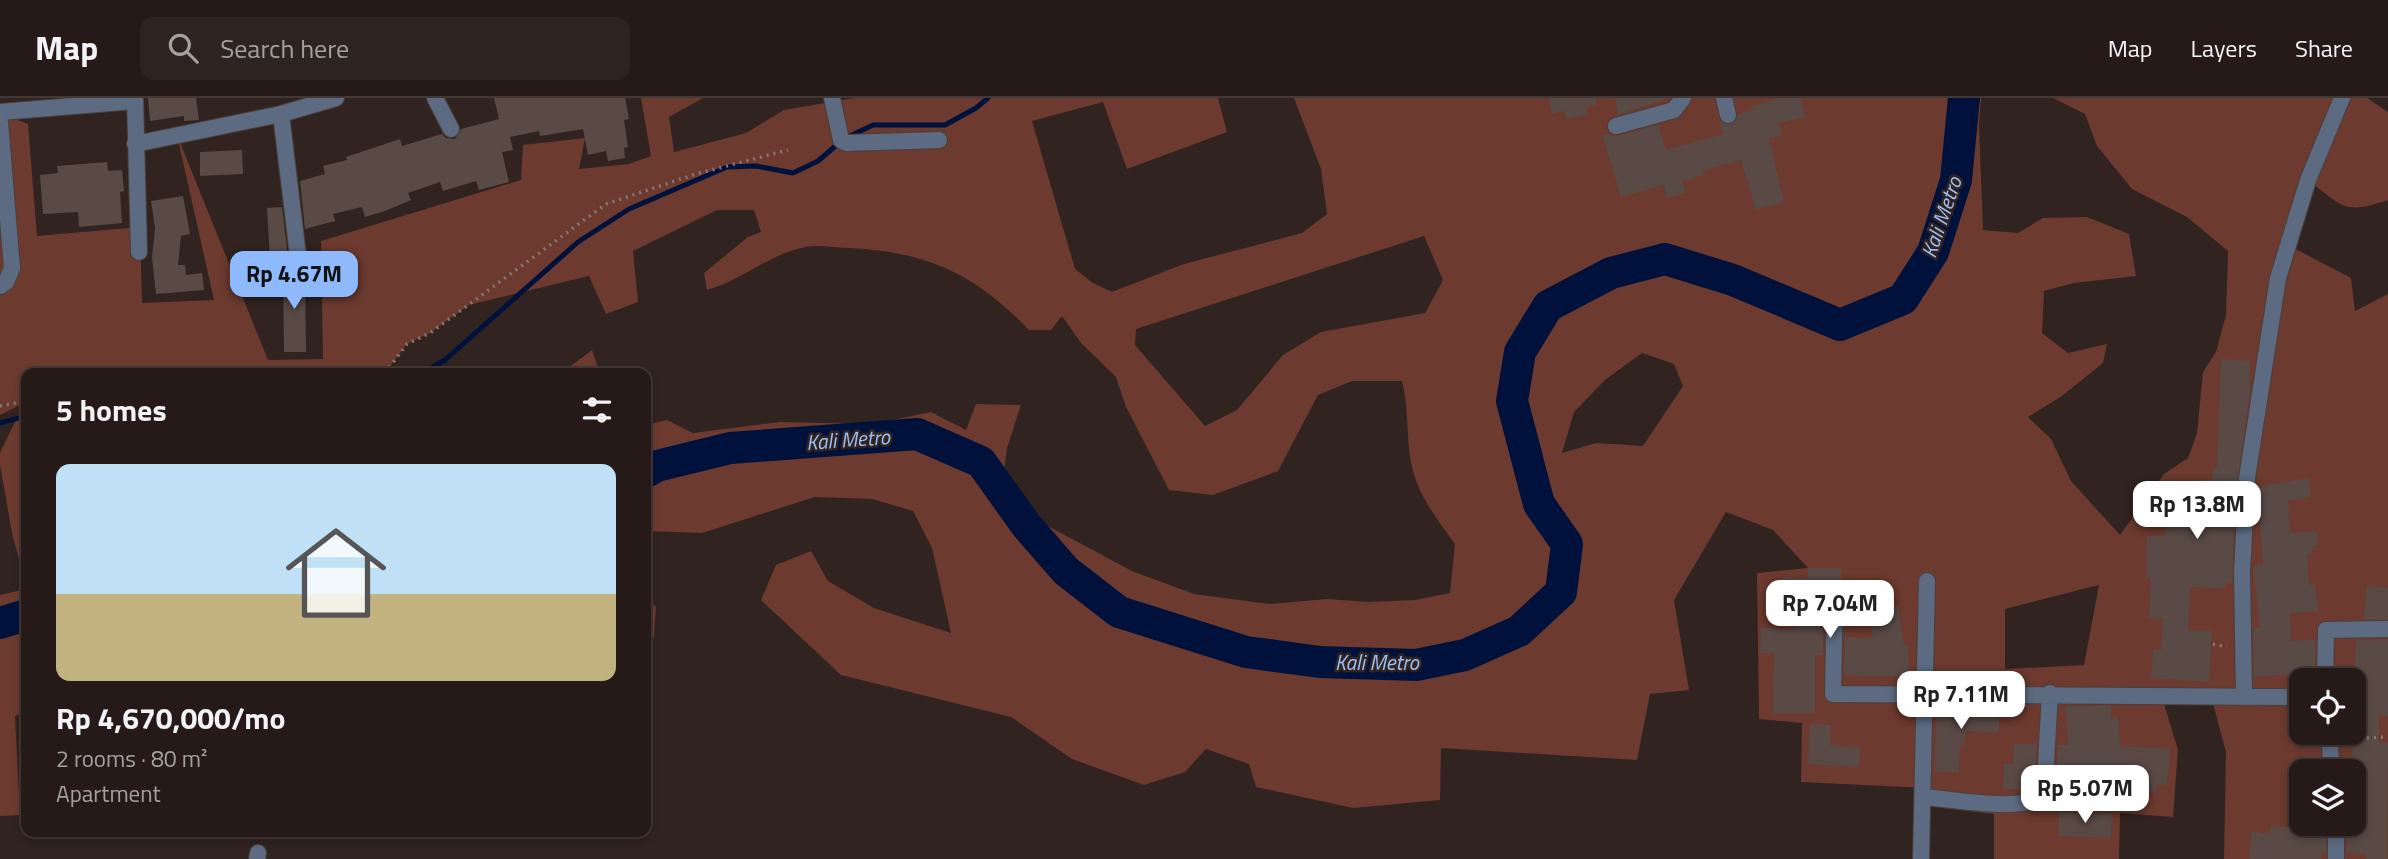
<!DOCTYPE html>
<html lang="en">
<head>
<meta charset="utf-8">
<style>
	:root { --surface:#251a17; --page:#2d2320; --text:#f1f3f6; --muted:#a3a1a1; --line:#423836; --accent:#8eb9fc }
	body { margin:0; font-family:"Titillium Web",sans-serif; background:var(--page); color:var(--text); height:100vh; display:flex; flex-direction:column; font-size:26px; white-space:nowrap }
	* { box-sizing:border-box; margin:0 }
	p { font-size:23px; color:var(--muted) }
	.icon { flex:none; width:38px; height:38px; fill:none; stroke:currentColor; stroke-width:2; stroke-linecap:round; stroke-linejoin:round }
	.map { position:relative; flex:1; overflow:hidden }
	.sheet { position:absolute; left:21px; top:270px; width:630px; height:469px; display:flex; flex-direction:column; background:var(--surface); border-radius:14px; box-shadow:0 4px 10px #0003,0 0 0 2px var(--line) }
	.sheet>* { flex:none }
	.fabs { position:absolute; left:2289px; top:570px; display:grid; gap:14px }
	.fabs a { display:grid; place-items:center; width:77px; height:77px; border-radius:14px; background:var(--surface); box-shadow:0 4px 10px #0003,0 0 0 2px var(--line); font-size:35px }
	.price { position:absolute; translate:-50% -60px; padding:0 16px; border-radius:14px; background:#fff; color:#222; font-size:23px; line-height:46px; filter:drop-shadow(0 2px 4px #0008) }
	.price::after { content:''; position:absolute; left:50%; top:42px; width:21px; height:16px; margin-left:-10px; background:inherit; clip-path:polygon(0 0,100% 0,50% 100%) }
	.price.on { background:var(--accent); color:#111 }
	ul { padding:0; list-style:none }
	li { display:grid; align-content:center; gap:14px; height:371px; padding:0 35px }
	li span { display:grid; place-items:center; height:217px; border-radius:14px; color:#555 }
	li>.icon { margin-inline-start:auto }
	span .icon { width:126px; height:126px; fill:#fffc; stroke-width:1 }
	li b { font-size:30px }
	h2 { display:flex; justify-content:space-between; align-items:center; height:84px; padding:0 35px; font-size:30px }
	header { display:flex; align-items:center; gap:42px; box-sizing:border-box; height:98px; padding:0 35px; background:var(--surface); border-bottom:2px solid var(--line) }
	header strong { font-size:33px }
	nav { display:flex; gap:38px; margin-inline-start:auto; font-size:24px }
	.search { width:490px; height:63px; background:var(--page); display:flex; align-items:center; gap:18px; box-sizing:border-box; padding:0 24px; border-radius:14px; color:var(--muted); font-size:26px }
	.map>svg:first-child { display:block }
</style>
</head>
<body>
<header>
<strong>Map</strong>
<div class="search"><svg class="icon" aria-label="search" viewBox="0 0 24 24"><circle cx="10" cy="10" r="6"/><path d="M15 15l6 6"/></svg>Search here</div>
<nav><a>Map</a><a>Layers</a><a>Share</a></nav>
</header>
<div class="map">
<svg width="2388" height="761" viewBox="0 0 2388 761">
	<rect width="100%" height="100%" fill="#31231f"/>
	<!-- green -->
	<path fill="#6c3a2e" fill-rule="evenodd" d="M641 0H703L669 19 674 54 746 35 784 12 854 0H1218L1227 34 1127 71 1103 4 1032 23 1075 171 1093 185 1112 194 1184 166 1302 135 1327 116 1321 71 1294 0H1981L1979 26 1983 132 2018 135 2043 120 2087 119 2129 136 2136 178 2074 185 2044 193 2042 235 2068 255 2107 246 2103 265 2062 298 2028 319 2051 341 2071 383 2120 437 2164 376 2188 360 2197 335 2203 274 2216 254 2226 217 2228 153 2187 119 2132 91 2097 48 2085 16 2053 0H2367L2388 14V102C2344 117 2343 109 2308 82L2286 146 2351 180 2355 213 2388 196V761H2224L2226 654 2211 598 2162 599 2178 652 2173 719 2120 715 2119 761H1994V716L1926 708V690L1801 684 1802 625 1759 621 1757 475 1808 470 1773 432 1726 414 1674 502 1689 592 1650 596 1637 662 1441 650 1440 702 1353 710 1256 689 1249 666 1206 651 1185 674 1144 687 1072 661 1011 619 841 577 761 502 776 467 811 453 828 483 874 510 951 535 932 450 913 413 872 401 815 399 702 435 646 433V327L667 322 693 335 780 324 873 326 931 314 966 332 976 306 1021 307 1007 350 1003 381 1018 412 1132 473 1194 496 1269 506 1327 501 1368 504 1415 502 1450 495 1455 446C1437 421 1417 396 1411 365 1406 337 1409 310 1402 283H1352L1318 297 1278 373 1213 397 1169 392 1126 309 1116 279 1081 245 1062 218 1051 232H1029C975 176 928 154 849 150 835 150 818 146 805 149 770 156 742 182 707 192L704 175 748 139 761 134 754 112H717L633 153 638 204 606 216 589 178 469 207 430 235 407 246 385 275H26V484L13 440 0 367V355L24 305 0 317V15L28 26 37 138 140 129 142 205 214 202 177 37 268 262 323 261 321 143 521 82 523 47 585 40 579 71 629 66 651 58ZM1424 138 1443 182 1425 215 1321 234 1283 257 1237 312 1205 328 1135 247 1136 231ZM1642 255 1674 266 1683 288 1643 348 1596 345 1562 355 1574 314 1605 282ZM2099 487 2084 567 2005 571V511ZM2301 583H2354V635H2301ZM2301 674H2354V726H2301Z
		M592 252 600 275H565L564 273Z
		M26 491V614L15 618 20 717 0 718V497Z
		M646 502 656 509 654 539 646 540Z"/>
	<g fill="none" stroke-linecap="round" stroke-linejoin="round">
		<!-- stream -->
		<path stroke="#00123c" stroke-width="5" d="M848 39 873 27H945L976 10 988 0
			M423 275 445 262 578 144 629 111 727 69 756 68 793 75 818 63 839 45
			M0 325 26 318"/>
		<!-- river -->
		<path stroke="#00123c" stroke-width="32" d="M646 374 657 368 730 350 917 336 981 364 1026 427 1066 473 1119 514 1246 554 1320 564 1416 567 1465 557 1519 533 1561 494 1567 446 1539 406 1512 303 1520 254 1548 208 1611 175 1665 161 1733 182 1840 227 1903 201 1933 154 1956 82 1964 0
			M0 525 26 517"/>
	</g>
	<!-- building -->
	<path fill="#5a4a46" d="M148 0H196L199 22 184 23V18L150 23Z
		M494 0H625L629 21 624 22 628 49 624 50 625 60 608 63 606 53 588 57 583 31 540 38 539 33 510 39 513 52 502 54 509 84 479 92 476 83 443 93 440 84 408 95 411 102 385 113 365 119 362 109 333 116 335 123 305 131 300 83 325 76 323 68 347 62 346 59 400 41 402 48 442 36 446 40 455 41 461 31 499 21Z
		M1549 0H1596V7L1586 9 1588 17 1566 21 1565 13 1552 16Z
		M1615 0H1670L1618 17Z
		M1779 0H1800L1805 19 1778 25 1782 37 1769 41 1784 104 1756 112 1741 62 1703 72 1704 77 1682 83 1686 95 1667 100 1664 87 1621 99 1602 36 1618 38 1658 27 1666 52 1723 36 1719 23 1731 27 1738 17 1752 12 1751 9Z
		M242 52 243 76 200 78V54Z
		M107 64 108 73 122 72 124 93 120 94 122 125 79 129 78 114 43 116 40 77 58 75 57 68Z
		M183 98 190 136 181 138 178 167H185L186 177 202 175 204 192 156 196 152 159 155 130 151 103Z
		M282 109 288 159 270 160 267 110Z
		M283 167H289L296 176 305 174 306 254H284Z
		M2221 261 2250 263V291L2235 404 2200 402 2192 406 2190 412 2199 422 2234 425 2232 485H2225V490L2190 489 2188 532 2212 533 2209 584 2151 580 2153 551 2161 552 2163 521 2149 520 2151 480H2146L2147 438H2165L2166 393H2177V384L2212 382 2213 370H2217Z
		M2308 380 2311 399 2288 403 2290 435 2317 433 2318 448H2312L2313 457H2307L2309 487 2315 486 2318 513 2290 515 2291 543 2315 541V582L2304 583 2303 575 2254 579 2253 530H2260L2253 468 2263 467 2257 389Z
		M1808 470H1841V482H1862V493L1884 492V510L1898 508 1904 547H1908L1909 579 1844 577 1845 539 1873 540 1868 510H1845L1844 488 1840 483H1831L1824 492 1823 557H1815V615H1773L1774 556 1760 555 1761 530 1795 532 1794 503H1783V479L1808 480Z
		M2367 488 2388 490V521H2364Z
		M2356 542H2388V618L2379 617V645H2388L2387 761H2366V756L2347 755V734L2353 735 2354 726 2352 635Z
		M1965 607 2005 608V615L1999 614V634L1966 633 1965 647H1960L1959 675 1935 673 1936 610Z
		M2066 608H2111V620H2118L2120 648 2170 651 2167 687 2157 686 2156 694 2074 686 2073 700H2059V692H2055L2058 647H2068Z
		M1810 626 1831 627 1830 647 1860 649 1859 669 1808 666Z
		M2014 646H2037L2034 691H2003L2004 666H2013Z
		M2059 714 2112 716 2111 740 2059 738Z
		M2271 728 2326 733V755H2321V761H2249L2252 733 2270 736Z"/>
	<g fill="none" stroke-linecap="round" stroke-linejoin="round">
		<!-- minor casing -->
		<g stroke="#4c3f3b" stroke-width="18">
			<path id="minor" d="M135 0 139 154
				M435 0 451 31
				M832 0 841 42 846 45 939 42
				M1724 0 1728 17
				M0 14 135 3
				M281 16 299 166
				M0 24 12 170 6 184 0 188
				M1616 28 1674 12 1683 0
				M135 46 281 16 336 0
				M2200 412 2246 415
				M1835 492 1833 596 2301 599
				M2325 583 2326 532 2388 531
				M2244 598 2242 474 2247 380 2278 180 2308 82 2342 0
				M2329 635 2332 674
				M1923 699C1951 701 2020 714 2044 699L2050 595
				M2336 726V761
				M257 761 258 755
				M1921 761 1927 483"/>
		</g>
		<!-- path -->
		<path stroke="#857875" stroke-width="3.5" stroke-dasharray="2 5" stroke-linecap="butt" d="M385 275 407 246 430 235 606 106 696 76 788 52
			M0 308 26 303
			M2213 546 2227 549
			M2346 641 2388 639"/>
		<!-- minor -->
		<use href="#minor" stroke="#5c6b81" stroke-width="16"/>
	</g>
	<g text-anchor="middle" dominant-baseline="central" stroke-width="5" stroke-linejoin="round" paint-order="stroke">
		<!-- water labels -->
		<g font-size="21" font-style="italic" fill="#9bc1fb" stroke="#31231f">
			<text transform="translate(1941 119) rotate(-71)">Kali Metro</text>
			<text transform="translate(848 341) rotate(-4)">Kali Metro</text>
			<text x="1377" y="564">Kali Metro</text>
		</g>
	</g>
</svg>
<div class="fabs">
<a><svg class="icon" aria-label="locate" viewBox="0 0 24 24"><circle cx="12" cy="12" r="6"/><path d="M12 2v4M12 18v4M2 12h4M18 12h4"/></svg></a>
<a><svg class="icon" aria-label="layers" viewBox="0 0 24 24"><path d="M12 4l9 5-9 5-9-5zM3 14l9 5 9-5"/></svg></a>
</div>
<b class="price on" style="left:294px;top:213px">Rp 4.67M</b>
<b class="price" style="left:2197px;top:443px">Rp 13.8M</b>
<b class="price" style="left:1830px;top:542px">Rp 7.04M</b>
<b class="price" style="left:1961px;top:633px">Rp 7.11M</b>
<b class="price" style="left:2085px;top:727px">Rp 5.07M</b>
<section class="sheet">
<h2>5 homes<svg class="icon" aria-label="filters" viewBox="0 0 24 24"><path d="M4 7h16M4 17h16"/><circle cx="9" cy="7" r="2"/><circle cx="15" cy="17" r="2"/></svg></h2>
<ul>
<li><span style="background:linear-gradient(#bfe0f5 60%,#c2b280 0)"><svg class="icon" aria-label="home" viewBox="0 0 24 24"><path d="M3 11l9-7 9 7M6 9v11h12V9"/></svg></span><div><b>Rp 4,670,000/mo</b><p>2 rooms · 80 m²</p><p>Apartment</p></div></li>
</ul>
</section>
</div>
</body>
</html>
